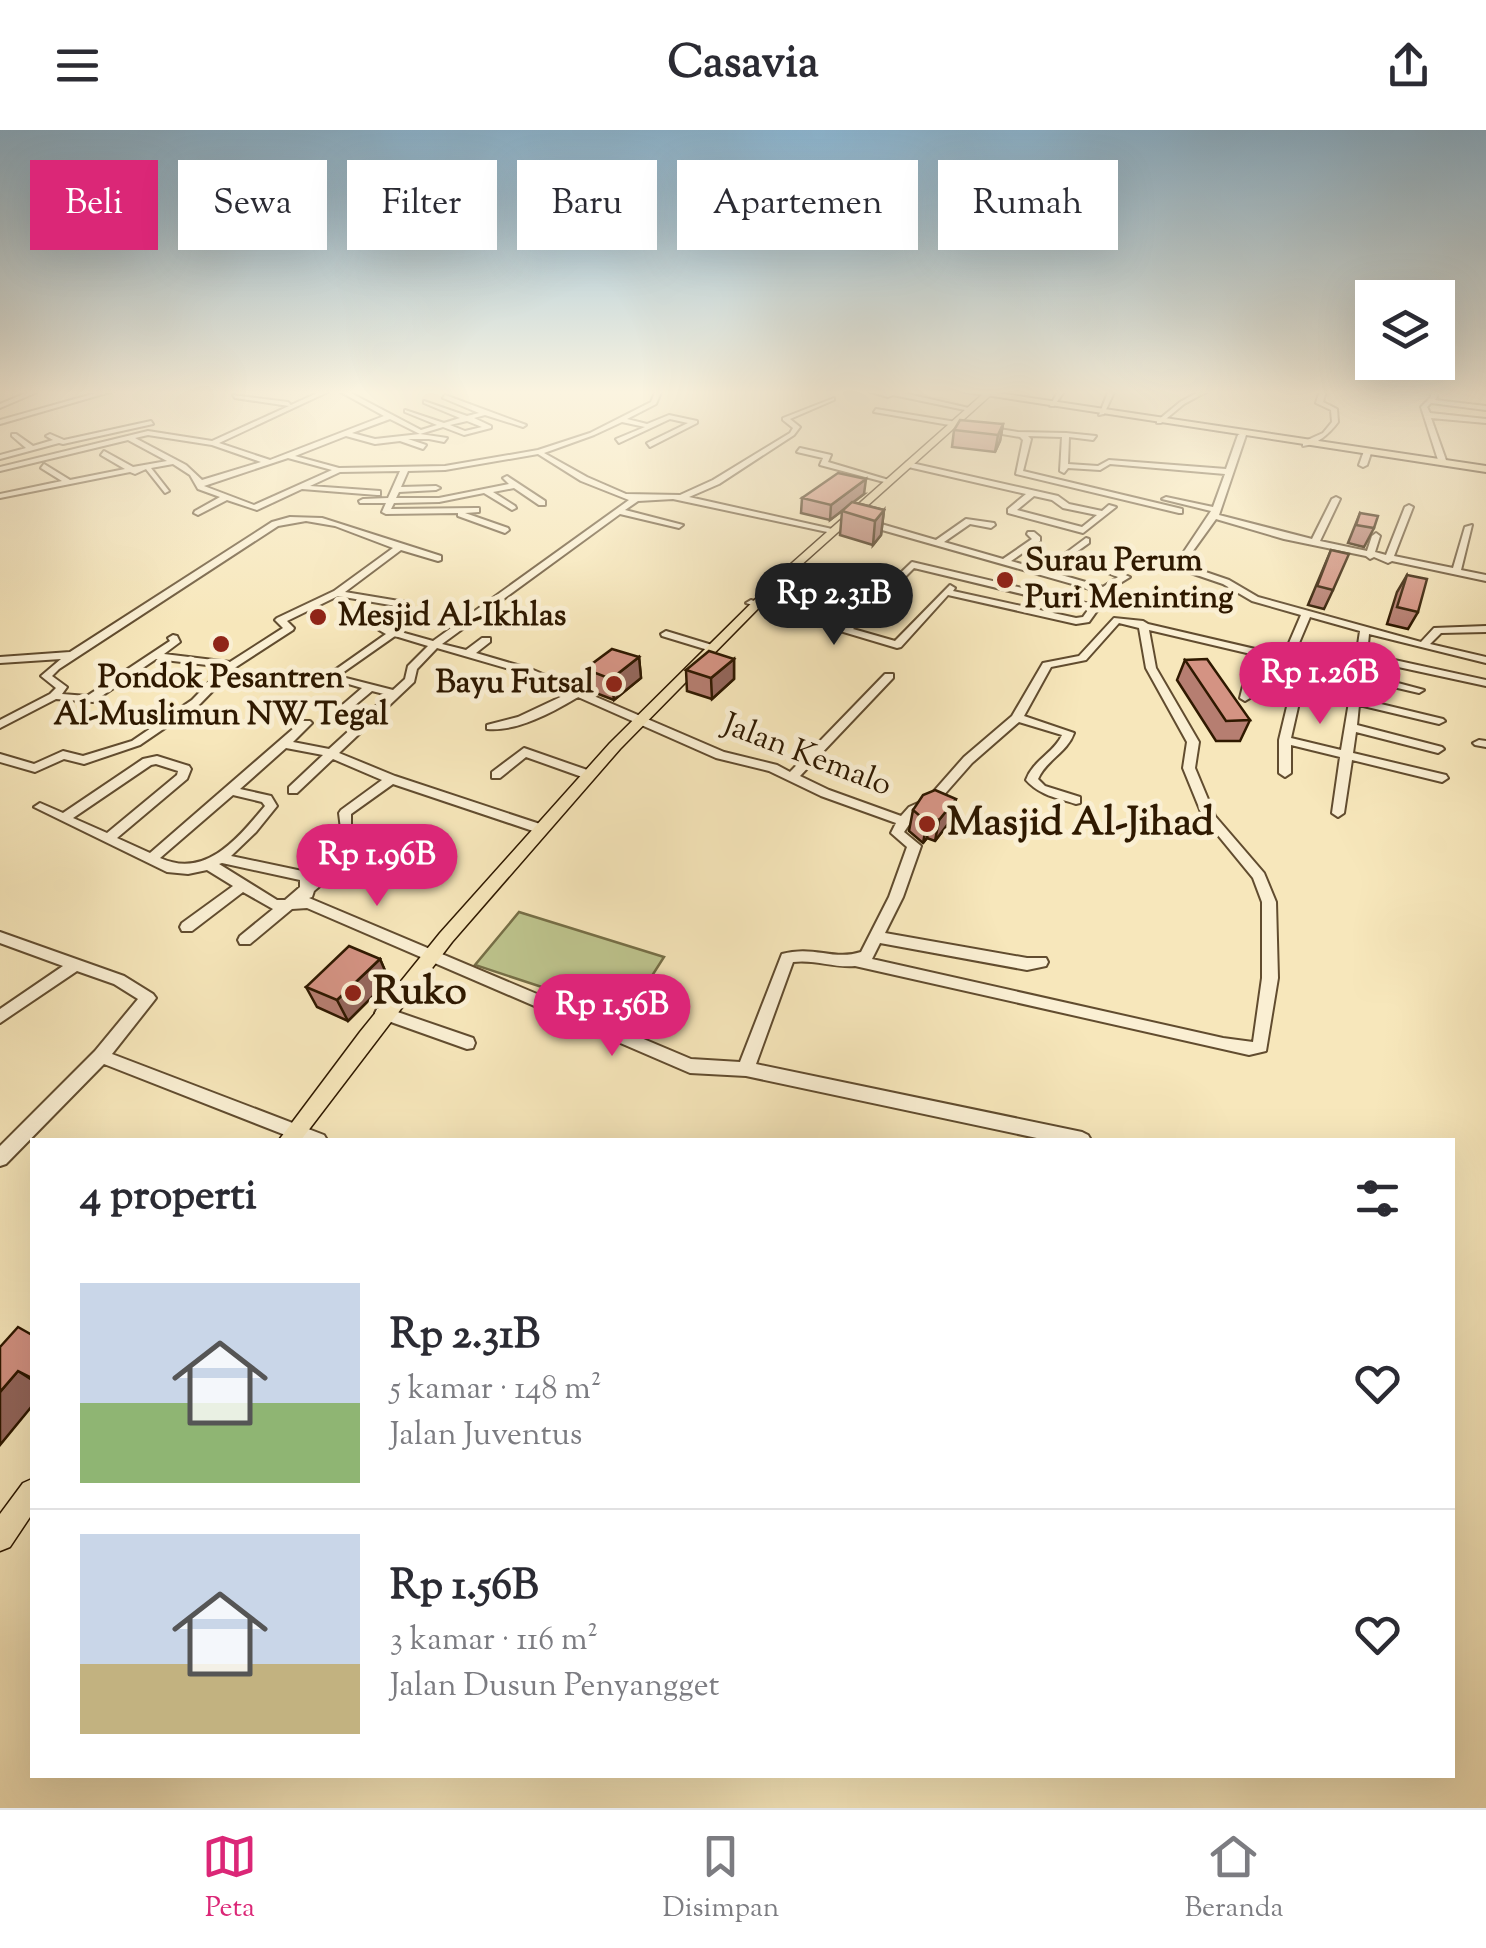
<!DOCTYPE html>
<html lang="id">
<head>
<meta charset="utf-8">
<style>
	:root { --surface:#fff; --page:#f2f2f3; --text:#2b2b33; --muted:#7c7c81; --line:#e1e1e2; --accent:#db2777 }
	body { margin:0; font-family:"Sorts Mill Goudy",serif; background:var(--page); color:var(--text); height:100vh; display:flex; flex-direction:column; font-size:38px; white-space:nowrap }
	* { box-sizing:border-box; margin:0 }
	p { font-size:32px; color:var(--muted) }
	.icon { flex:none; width:55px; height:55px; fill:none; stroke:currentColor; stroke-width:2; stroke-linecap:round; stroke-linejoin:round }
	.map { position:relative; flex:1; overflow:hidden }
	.details { position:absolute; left:30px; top:1008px; width:1425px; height:640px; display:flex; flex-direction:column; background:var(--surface); border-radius:0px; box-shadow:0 10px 40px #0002 }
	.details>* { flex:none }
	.hud { position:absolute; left:30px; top:30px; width:1428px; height:90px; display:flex; gap:20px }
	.tools { position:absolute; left:1355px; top:150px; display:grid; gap:20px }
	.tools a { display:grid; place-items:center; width:100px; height:100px; border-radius:0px; background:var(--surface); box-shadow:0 10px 40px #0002; font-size:50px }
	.price { position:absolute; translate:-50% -85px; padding:0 22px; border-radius:35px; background:var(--accent); color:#fff; font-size:32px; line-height:65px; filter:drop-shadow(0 2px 5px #0008) }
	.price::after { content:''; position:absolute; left:50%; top:60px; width:30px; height:22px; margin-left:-15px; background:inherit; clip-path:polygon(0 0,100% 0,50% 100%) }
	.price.on { background:#222; color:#fff }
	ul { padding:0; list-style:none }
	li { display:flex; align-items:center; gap:30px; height:250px; padding:0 50px }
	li+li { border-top:2px solid var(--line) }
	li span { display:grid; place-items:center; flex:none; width:280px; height:200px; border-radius:0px; color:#555 }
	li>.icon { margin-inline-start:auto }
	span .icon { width:120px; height:120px; fill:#fffc; stroke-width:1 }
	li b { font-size:42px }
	h2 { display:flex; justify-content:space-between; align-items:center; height:120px; padding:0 50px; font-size:42px }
	.pill { padding:0 35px; border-radius:0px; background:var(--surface); box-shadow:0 10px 40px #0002; font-size:35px; line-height:90px }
	.pill.on { background:var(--accent); color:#fff }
	header { display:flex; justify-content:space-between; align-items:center; height:130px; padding:0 50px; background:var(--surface); font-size:45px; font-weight:700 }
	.tabs { display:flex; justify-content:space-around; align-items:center; height:140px; border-top:2px solid var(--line); background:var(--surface); font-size:28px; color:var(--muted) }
	.tabs a { display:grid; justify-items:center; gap:5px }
	.tabs .on { color:var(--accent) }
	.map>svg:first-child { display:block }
</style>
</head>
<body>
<header><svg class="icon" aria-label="menu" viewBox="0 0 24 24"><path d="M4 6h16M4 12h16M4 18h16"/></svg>Casavia<svg class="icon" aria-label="share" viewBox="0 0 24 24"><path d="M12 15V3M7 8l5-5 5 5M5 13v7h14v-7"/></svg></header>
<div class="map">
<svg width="1486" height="1678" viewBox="0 0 1486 1678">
	<rect width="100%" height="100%" fill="#f7e7bb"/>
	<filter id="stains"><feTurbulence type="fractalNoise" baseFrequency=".002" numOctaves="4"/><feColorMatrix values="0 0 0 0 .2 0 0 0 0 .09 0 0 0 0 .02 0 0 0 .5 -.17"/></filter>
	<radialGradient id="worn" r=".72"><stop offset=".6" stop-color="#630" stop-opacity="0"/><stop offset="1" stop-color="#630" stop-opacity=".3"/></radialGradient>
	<!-- green -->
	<path fill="#bec58e" stroke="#766f47" stroke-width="2.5" d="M519 782 664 827 627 885 475 835Z"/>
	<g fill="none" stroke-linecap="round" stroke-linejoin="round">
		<!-- minor casing -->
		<g stroke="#614c2f" stroke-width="4">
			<path id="minor" d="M33 260H42L0 278V274Z
				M107 260H117L0 294V290Z
				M324 260H332L219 313 270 330 384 286 337 260H345L421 300 437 295 405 282V280L444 293 460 288 424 273V271L467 286 479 283 443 268 445 265 526 295 523 297 485 285 474 288 491 296V298L464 305 443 297 420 304 447 308 444 312 429 309H408L426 315 423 319 400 311 375 314 346 306 295 326 339 338 445 336 538 320 590 303 651 272 656 260H662L656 274 627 289 647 294 669 285 697 291V293L650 317 647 313 688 293 670 289 619 313 616 309 645 297 622 292 594 305 544 323 587 347 626 364 680 365 713 350 790 303 793 298 783 290V288L834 268V270L790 289 800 297 794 305 719 354 689 367 832 399V403L673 369 638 371 625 380 683 395 679 398 620 384 442 514 466 520 482 508H490V512L476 523 531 539 724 622 777 635 790 642 885 544H893V548L800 646 829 660 901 686 909 677 927 669 964 627 1012 586 1043 533 1079 526 1114 488 1143 491 1148 494 1354 542 1360 501 1310 487 1299 513 1290 515 1289 513 1301 485 1252 471 1223 454 1182 440 1177 432 1211 381 1162 369 1166 367 1213 377 1225 344 1110 334 1100 340 1068 338 1064 343 1060 341 1062 307 1028 306 1031 309 1023 341 1182 379V383H1179L1016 344 1023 310 1020 307 874 282 876 279 1018 302 1066 303 1096 306 1093 310 1069 307 1068 334 1098 336 1109 330 1226 339 1238 305 1242 303 1246 305 1219 385 1312 409 1332 369 1336 367 1340 369 1320 411 1367 421 1372 406 1376 403 1380 406 1375 422 1386 425 1405 377 1409 375 1413 377 1394 426 1453 438 1465 397 1472 395 1461 440 1486 445V451L1392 431 1388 433 1374 427 1370 429 1366 426 1284 409 1216 389 1185 432 1188 436 1229 450 1258 467 1421 512 1434 498 1486 496V502L1441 503 1430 514 1486 527V533L1369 504 1367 524 1486 550V556L1366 530 1364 544 1424 560 1419 563 1363 550 1360 569 1443 589 1445 591 1439 594 1359 575 1357 595 1442 617 1444 619 1438 623 1356 602 1353 623 1446 645 1448 648 1442 652 1352 630 1344 683 1338 687 1332 683 1340 627 1291 615V643L1285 647 1279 643V610L1297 535 1260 526 1250 568 1245 571 1240 568 1251 524 1149 500 1156 538 1199 612 1195 638 1215 686 1264 743 1276 772 1278 848 1266 921 1249 925 855 836C834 838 814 829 793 832L756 934 1082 1002 1088 1005 1091 1010H1046L746 946 690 943 307 778 292 779 250 814H240L238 810 240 806 273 779 243 762 192 801H182L180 797 182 793 233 756 207 740 188 744 167 742 34 677 40 673 63 683 143 629 157 626 189 636 191 639 187 649 117 708 150 723 302 591H310L312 593 293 612 329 619 388 565 372 561 341 587H333V583L362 558 325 547 386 504 379 500 396 476 338 466 287 491 294 498 293 500 236 537 200 574 140 615 84 634 64 629 35 642 0 632V624L34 634 63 621 83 626 132 611 192 570 224 537 156 529 93 572 56 569 0 598V590L50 564 56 558 41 546 61 529 0 533V527L70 522 272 392 290 387 322 388 441 426V430L438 431 401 420 345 462 405 472 407 474 390 499 433 511 629 370 581 351 538 324 445 340 408 341 401 357 436 356 440 358 436 360 399 362 396 368H439L509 354 503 348 507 346 545 371V375H539L514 358 493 362 515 376 516 378 512 380 484 363 439 372 394 373 391 379 476 378H479V382L465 383 508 398 509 400 505 403 458 386V383L386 384 382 382 386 373H360L359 371 363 369 388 368 400 341 340 342 310 356 380 361V365H377L302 359 257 380 227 370 198 385 194 383 195 381 220 367 198 359 190 345 173 334 151 338 169 361 165 363 146 339 135 344 130 342 0 368V364L62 351 41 338 44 334 70 350 125 339 101 325 104 321 133 337 167 331 128 310 0 341V337L148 301 212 311 289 276 235 268 233 265 288 272 291 275ZM390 289 420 304 375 309 352 303ZM467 291 482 297 465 301 450 295ZM148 305 212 315 261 332 202 350 186 335 135 308ZM288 328 332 340 254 375 204 356ZM306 391 335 396 393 418 334 461 277 488 275 490 283 498 230 532 164 524 180 512 177 506 173 505 168 508 170 511 87 566 62 564 67 557 52 546 59 539 278 396ZM1119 493 1139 498 1146 538 1187 612 1183 638 1203 687 1253 748 1262 772V848L1253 912 1223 908 872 829 880 813 1027 840 1046 836 1048 832 1046 828H1027L885 803 903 767 921 716 904 702 917 683 935 675 972 633 1019 592 1062 605C1054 623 1033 630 1026 650 1039 665 1057 668 1076 674L1080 673V667L1045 656 1038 649C1046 630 1067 623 1074 603L1024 586 1051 537 1086 530ZM395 506 428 516 408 536 405 549 393 560 338 546ZM437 518 523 543 569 563 518 587 487 595V599C517 602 553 582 578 567L716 628 769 641 821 666 896 693 891 703 907 717 889 767 861 822C834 831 813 815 782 824L740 932 691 929 309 768 312 767 314 761 340 739 342 736 340 733H330L313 746 307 742 231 726 256 702 277 676 271 666 240 659 286 618 323 625 289 657V663H297L333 629 382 650 341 680 339 683 341 699H351V684L393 654 536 702H546L547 699 546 696 395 646 339 623 414 552 417 539ZM1307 537 1353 548 1341 620 1291 608ZM156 634 178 641 177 645 107 703 73 688 151 635ZM233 665 262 672 265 676C238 708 206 749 160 728ZM222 733 300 750V757L285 770H277L219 734Z
				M864 260 887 263 901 260 899 262 973 279 970 281 893 265 888 267Z
				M1059 260H1065L1054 276H1050Z
				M1109 260H1115L1104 284 1099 285Z
				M1202 260H1210L1184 274 1161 293H1157V291L1180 272Z
				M1320 260H1326L1323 272 1337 279 1338 292C1329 304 1318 314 1303 316V312L1323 303 1332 292 1331 280 1316 273Z
				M1430 260H1436L1437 267 1435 270 1486 276V280L1431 273 1427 277 1430 283 1486 289V293L1431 288 1447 333 1443 335 1439 333 1421 277 1431 267Z
				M151 291 153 294 63 314 59 313 0 329V325L26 318 12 306V304H16L33 316 53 310 46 306 50 304 64 310Z
				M800 318 831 325 828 332 892 351 888 353 820 335 823 328 797 322Z
				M1364 321 1371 323 1367 335 1363 337 1359 335Z
				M907 332 1058 366 1069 374 1102 381 1109 375 1116 377 1083 403 1008 383V379L1026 364 904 336ZM1034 366 1052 370 1063 378 1097 385 1082 397 1017 380Z
				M864 389 936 410 966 389 994 393 995 395 991 398 970 394 944 412 1003 429 1032 409 1027 404 1028 402H1034L1040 407V411L1011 431 1043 440 1086 408 1089 409V413L1075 423 1130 447 1104 463 861 394 860 392ZM1070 428 1118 447 1103 457 1051 442Z
				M912 432 1094 475 1099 478 1089 492 1076 494 948 465 901 517 897 518 746 473 751 470 844 497ZM914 438 1088 480 1083 487 1076 488 953 461 955 458 950 455 895 511 853 499Z
				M666 501 712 515 713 517 708 520 662 506 661 504Z
				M1479 610 1486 611V617L1475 615 1473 613Z
				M524 618 593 642 595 645 593 648H585L526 627 500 648H492V642Z
				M0 802 124 846 153 864 156 868 153 872 112 924 324 1005 327 1010H298L104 934 6 1034 0 1036V1016L95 921 138 869 114 854 77 841 0 893V879L63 836 0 813Z
				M383 877 473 908 475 913 473 918 467 919 377 887 375 883 377 879Z"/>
		</g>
		<!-- major casing -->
		<g stroke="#2f1900" stroke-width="3">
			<path id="major" d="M984 263 991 265 799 437 620 619 452 812 301 1010H279L360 902 440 803 610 613 792 433Z
				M32 1349V1384L10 1417 0 1421V1384L23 1353Z"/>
		</g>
		<!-- highway casing -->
		<g stroke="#2f1900" stroke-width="4">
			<path id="highway" d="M953 260H978L1486 336V342Z"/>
		</g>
		<!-- minor -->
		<use href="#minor" fill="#faefd3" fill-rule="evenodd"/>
		<!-- major -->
		<use href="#major" fill="#f7e7bb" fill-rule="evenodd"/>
		<!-- highway -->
		<use href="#highway" fill="#f7e7bb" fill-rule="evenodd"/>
	</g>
	<!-- wall -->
	<path fill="#b67e71" stroke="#2f1900" stroke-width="2.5" d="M1003 294 1000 311 995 322 952 317 954 300Z
		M864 364 853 372 884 380 881 405 873 415 840 405 842 381 843 380 830 390 801 383 802 368Z
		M1360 383 1374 398 1364 417 1348 413Z
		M1331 420 1333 460 1324 479 1308 475Z
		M1407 445 1418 482 1408 499 1387 494 1397 462Z
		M639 527 641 548 614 570 588 560 585 539Z
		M734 529V549L712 569 687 561 686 540Z
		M1185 530 1250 590 1240 611H1216L1177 550Z
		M913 680 951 690 935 711 927 708 923 713 909 701Z
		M380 829 389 850 348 891 317 877 306 857Z"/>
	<!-- shaded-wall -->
	<path fill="#94675c" stroke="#2f1900" stroke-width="2.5" d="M1003 294 1000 311 995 322 998 305Z
		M866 349 864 364 830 390 831 375Z
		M884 380 881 405 873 415 875 391Z
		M639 527 641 548 614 570 611 549Z
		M734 529V549L712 569 711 548Z
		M956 669 951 690 935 711 939 690Z
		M931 686 927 708 923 713 927 692Z
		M380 829 389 850 348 891 337 870Z
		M18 1241 32 1250V1276L0 1315V1262Z"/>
	<!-- building -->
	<path fill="#d49383" stroke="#2f1900" stroke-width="2.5" d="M960 290 1003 294 998 305 954 300Z
		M838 343 866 349 831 375 802 368Z
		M852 372 884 380 875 391 842 381Z
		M1360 383 1378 386 1374 398 1356 395Z
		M1331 420 1349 424 1333 460 1317 456Z
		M1407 445 1427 449 1418 482 1397 477Z
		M612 519 639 527 611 549 585 539Z
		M709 521 734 529 711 548 686 540Z
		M1207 529 1250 590 1226 591 1185 530Z
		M935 660 956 669 939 690 931 686 927 692 913 680 923 665Z
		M349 816 380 829 337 870 306 857Z
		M18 1197 32 1205V1248L18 1241 0 1262V1217Z"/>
	<!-- sky -->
	<linearGradient id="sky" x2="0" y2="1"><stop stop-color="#8bb8d6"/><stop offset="0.53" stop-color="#fbf4e0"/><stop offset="1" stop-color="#fbf4e0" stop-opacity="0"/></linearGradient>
	<rect width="1486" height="495" fill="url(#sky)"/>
	<!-- markers -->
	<g fill="#8f2418" stroke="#faefd3" stroke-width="4">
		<circle cx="1005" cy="450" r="10"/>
		<circle cx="318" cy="487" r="10"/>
		<circle cx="221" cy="514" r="10"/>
		<circle cx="614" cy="554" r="10"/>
		<circle cx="927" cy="694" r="10"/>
		<circle cx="353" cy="863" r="10"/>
	</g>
	<g text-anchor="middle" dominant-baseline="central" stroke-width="10" stroke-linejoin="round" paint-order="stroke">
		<!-- far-poi labels -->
		<g font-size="32" font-weight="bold" fill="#2f1900" stroke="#faefd3" text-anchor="start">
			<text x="1025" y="432">Surau Perum<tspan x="1025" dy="37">Puri Meninting</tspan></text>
			<text x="338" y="487">Mesjid Al-Ikhlas</text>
			<text x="221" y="549" text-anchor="middle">Pondok Pesantren<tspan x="221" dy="37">Al-Muslimun NW Tegal</tspan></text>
			<text x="594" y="554" text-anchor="end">Bayu Futsal</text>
		</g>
		<!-- far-street labels -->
		<g font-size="32" fill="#2f1900" stroke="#faefd3">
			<text transform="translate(807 626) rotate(21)">Jalan Kemalo</text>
		</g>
		<!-- poi labels -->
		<g font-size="40" font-weight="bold" fill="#2f1900" stroke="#faefd3" text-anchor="start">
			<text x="947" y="694">Masjid Al-Jihad</text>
			<text x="373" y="863">Ruko</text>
		</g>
	</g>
	<rect width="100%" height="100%" filter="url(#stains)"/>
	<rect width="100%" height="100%" fill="url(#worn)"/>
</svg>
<div class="tools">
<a><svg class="icon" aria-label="layers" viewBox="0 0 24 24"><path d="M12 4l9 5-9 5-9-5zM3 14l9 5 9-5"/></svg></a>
</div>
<b class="price on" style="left:834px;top:518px">Rp 2.31B</b>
<b class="price" style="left:1320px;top:597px">Rp 1.26B</b>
<b class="price" style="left:377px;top:779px">Rp 1.96B</b>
<b class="price" style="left:612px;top:929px">Rp 1.56B</b>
<div class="hud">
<a class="pill on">Beli</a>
<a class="pill">Sewa</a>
<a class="pill">Filter</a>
<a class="pill">Baru</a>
<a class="pill">Apartemen</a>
<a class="pill">Rumah</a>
</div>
<section class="details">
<h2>4 properti<svg class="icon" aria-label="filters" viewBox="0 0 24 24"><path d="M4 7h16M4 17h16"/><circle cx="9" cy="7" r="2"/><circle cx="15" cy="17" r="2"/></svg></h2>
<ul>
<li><span style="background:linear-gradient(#c9d6e8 60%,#8fb573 0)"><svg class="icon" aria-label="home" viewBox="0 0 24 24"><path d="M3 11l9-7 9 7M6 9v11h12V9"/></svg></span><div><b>Rp 2.31B</b><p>5 kamar · 148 m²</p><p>Jalan Juventus</p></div><svg class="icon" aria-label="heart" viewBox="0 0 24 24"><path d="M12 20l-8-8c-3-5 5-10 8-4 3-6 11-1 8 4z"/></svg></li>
<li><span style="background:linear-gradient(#c9d6e8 65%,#c2b280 0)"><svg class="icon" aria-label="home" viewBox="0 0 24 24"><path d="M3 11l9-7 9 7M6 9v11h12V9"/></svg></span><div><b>Rp 1.56B</b><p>3 kamar · 116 m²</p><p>Jalan Dusun Penyangget</p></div><svg class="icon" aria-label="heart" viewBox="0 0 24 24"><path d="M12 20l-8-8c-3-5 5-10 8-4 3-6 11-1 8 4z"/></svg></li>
</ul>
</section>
</div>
<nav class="tabs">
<a class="on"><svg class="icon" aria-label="map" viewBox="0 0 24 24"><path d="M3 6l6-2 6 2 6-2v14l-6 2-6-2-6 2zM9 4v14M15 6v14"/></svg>Peta</a>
<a><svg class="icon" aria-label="saved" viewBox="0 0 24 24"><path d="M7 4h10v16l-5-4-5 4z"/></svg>Disimpan</a>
<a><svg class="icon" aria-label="home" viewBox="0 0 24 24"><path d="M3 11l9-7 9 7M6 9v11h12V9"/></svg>Beranda</a>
</nav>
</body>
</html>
